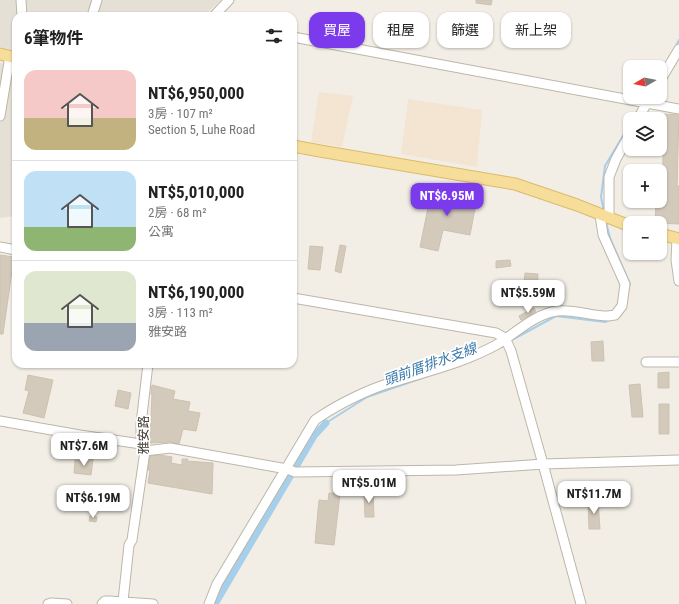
<!DOCTYPE html>
<html lang="zh-TW">
<head>
<meta charset="utf-8">
<style>
	:root { --surface:#fff; --page:#f6f6f6; --text:#222; --muted:#767676; --line:#e0e0e0; --accent:#7c3aed }
	body { margin:0; font-family:"Roboto Condensed","Noto Sans TC",sans-serif; background:var(--page); color:var(--text); height:100vh; display:flex; flex-direction:column; font-size:15px; white-space:nowrap }
	* { box-sizing:border-box; margin:0 }
	p { font-size:13px; color:var(--muted) }
	.icon { flex:none; width:22px; height:22px; fill:none; stroke:currentColor; stroke-width:2; stroke-linecap:round; stroke-linejoin:round }
	.map { position:relative; flex:1; overflow:hidden }
	.sheet { position:absolute; left:12px; top:12px; width:285px; height:356px; display:flex; flex-direction:column; background:var(--surface); border-radius:12px; box-shadow:0 1px 3px #0004 }
	.sheet>* { flex:none }
	.hud { position:absolute; left:309px; top:12px; width:310px; height:36px; display:flex; gap:8px }
	.needle { width:26px; rotate:260deg }
	.controls { position:absolute; left:623px; top:60px; display:grid; gap:8px }
	.controls a { display:grid; place-items:center; width:44px; height:44px; border-radius:8px; background:var(--surface); box-shadow:0 1px 3px #0004; font-size:20px }
	.price { position:absolute; translate:-50% -34px; padding:0 9px; border-radius:8px; background:#fff; color:#222; font-size:13px; line-height:26px; filter:drop-shadow(0 1px 2px #0008) }
	.price::after { content:''; position:absolute; left:50%; top:24px; width:12px; height:9px; margin-left:-6px; background:inherit; clip-path:polygon(0 0,100% 0,50% 100%) }
	.price.on { background:var(--accent); color:#fff }
	ul { padding:0; list-style:none }
	li { display:flex; align-items:center; gap:12px; height:100px; padding:0 12px }
	li+li { border-top:1px solid var(--line) }
	li span { display:grid; place-items:center; flex:none; width:112px; height:80px; border-radius:12px; color:#555 }
	li>.icon { margin-inline-start:auto }
	span .icon { width:48px; height:48px; fill:#fffc; stroke-width:1 }
	li b { font-size:17px }
	h2 { display:flex; justify-content:space-between; align-items:center; height:48px; padding:0 12px; font-size:17px }
	.pill { padding:0 14px; border-radius:12px; background:var(--surface); box-shadow:0 1px 3px #0004; font-size:14px; line-height:36px }
	.pill.on { background:var(--accent); color:#fff }
	.map>svg:first-child { display:block }
</style>
</head>
<body>
<div class="map">
<svg width="679" height="604" viewBox="0 0 679 604">
	<rect width="100%" height="100%" fill="#f2eee6"/>
	<!-- residential -->
	<path fill="#e5e0d5" d="M0 0H221L203 16H16V52L0 47Z
		M0 63 16 66V216L0 218Z"/>
	<!-- commercial -->
	<path fill="#f3e5d2" d="M319 92 353 96 342 147 311 142Z
		M408 99 482 110 477 167 401 154Z"/>
	<g fill="none" stroke-linecap="round" stroke-linejoin="round">
		<!-- stream -->
		<path stroke="#a6cfeb" stroke-width="2" d="M675 48 679 40
			M604 212 601 197 605 166 630 124
			M606 222 610 238 630 284 628 290
			M510 341 556 316 605 322 609 320
			M470 362 478 358
			M326 423 367 397 428 376"/>
		<!-- canal -->
		<path stroke="#a6cfeb" stroke-width="7" d="M215 604 314 436 326 423"/>
	</g>
	<!-- building -->
	<path fill="#d3cabc" stroke="#cdc2b0" d="M476 0H492L491 5 476 3Z
		M664 114 679 115 677 186H679V224L655 223 656 201H660V198H662Z
		M432 188 477 198 470 235 443 230 438 251 420 247Z
		M340 245 346 246 341 273 335 271Z
		M310 246 323 247 320 270 308 269Z
		M0 255 14 257 3 334H0Z
		M510 260 511 266 496 268V261Z
		M525 273 538 274 537 294 523 293Z
		M534 308 536 312 521 320 519 316Z
		M603 341 604 361H592L591 342Z
		M669 372V388H658V373Z
		M28 375 53 380 44 418 23 413 29 391 25 390Z
		M640 384 643 417H632L629 385Z
		M152 385 175 391 173 399 190 402 188 411 200 413 196 431 183 429 179 444 170 442 150 443 152 395 151 394Z
		M118 390 131 393 128 409 115 406Z
		M659 404H669V434H659Z
		M160 455 172 457 171 463 182 465V459H188L187 461 213 463 212 494 148 483 150 470H148L150 456Z
		M83 458 93 459 91 475 74 473 75 460H83Z
		M373 491 374 517H365L364 492Z
		M329 493 340 494 334 545 315 543 319 500 328 501Z
		M598 500 600 529H589L588 501Z
		M90 516 97 517 96 522 89 521Z"/>
	<g fill="none" stroke-linecap="round" stroke-linejoin="round">
		<!-- minor casing -->
		<g stroke="#bdb6a9" stroke-width="11">
			<path id="minor" d="M21 0 22 16
				M92 16 97 0
				M214 16 229 0
				M293 37 679 109
				M660 81 679 49
				M0 116 10 56
				M638 119 650 97
				M609 218V177L616 159 630 134
				M677 239 676 260 679 281
				M0 247 16 250
				M293 298 496 333 505 338 511 351 543 464 581 604
				M646 362H679
				M0 421 80 435 141 444
				M145 451 170 448 287 469 295 472 456 470 543 464 679 460
				M123 601 129 545 132 540 145 451 141 444V424L148 364
				M48 604 51 603 67 604
				M102 604 105 601H109L153 604
				M209 604 217 584 315 420 321 416C339 404 369 389 390 383 427 371 461 364 496 345 515 334 534 314 557 311 574 309 591 316 608 316L615 315 622 306 625 284 603 235 600 215"/>
		</g>
		<!-- major casing -->
		<g stroke="#dbba6b" stroke-width="13">
			<path id="major" d="M0 54 16 58
				M293 146 320 151 515 184 577 205 630 226
				M660 234 679 239"/>
		</g>
		<!-- minor -->
		<use href="#minor" stroke="#fff" stroke-width="9"/>
		<!-- major -->
		<use href="#major" stroke="#f7dd9a" stroke-width="11"/>
	</g>
	<g text-anchor="middle" dominant-baseline="central" stroke-width="3.5" stroke-linejoin="round" paint-order="stroke">
		<!-- street labels -->
		<g font-size="13" fill="#443f36" stroke="#fff">
			<text transform="translate(143 435) rotate(-90)">雅安路</text>
		</g>
		<!-- water labels -->
		<g font-size="14" font-style="italic" fill="#3678a9" stroke="#fff">
			<text transform="translate(430 364) rotate(-20)">頭前厝排水支線</text>
		</g>
	</g>
</svg>
<div class="controls">
<a><svg class="needle" viewBox="-14 -14 28 28"><path d="M0-13l5 13h-10z" fill="#e53935"/><path d="M0 13l5-13h-10z" fill="#767676"/></svg></a>
<a><svg class="icon" aria-label="layers" viewBox="0 0 24 24"><path d="M12 4l9 5-9 5-9-5zM3 14l9 5 9-5"/></svg></a>
<a>+</a>
<a>−</a>
</div>
<b class="price on" style="left:447px;top:217px">NT$6.95M</b>
<b class="price" style="left:528px;top:314px">NT$5.59M</b>
<b class="price" style="left:84px;top:467px">NT$7.6M</b>
<b class="price" style="left:369px;top:504px">NT$5.01M</b>
<b class="price" style="left:594px;top:515px">NT$11.7M</b>
<b class="price" style="left:93px;top:519px">NT$6.19M</b>
<div class="hud">
<a class="pill on">買屋</a>
<a class="pill">租屋</a>
<a class="pill">篩選</a>
<a class="pill">新上架</a>
</div>
<section class="sheet">
<h2>6筆物件<svg class="icon" aria-label="filters" viewBox="0 0 24 24"><path d="M4 7h16M4 17h16"/><circle cx="9" cy="7" r="2"/><circle cx="15" cy="17" r="2"/></svg></h2>
<ul>
<li><span style="background:linear-gradient(#f6c9c9 60%,#c2b280 0)"><svg class="icon" aria-label="home" viewBox="0 0 24 24"><path d="M3 11l9-7 9 7M6 9v11h12V9"/></svg></span><div><b>NT$6,950,000</b><p>3房 · 107 m²</p><p>Section 5, Luhe Road</p></div></li>
<li><span style="background:linear-gradient(#bfe0f5 70%,#8fb573 0)"><svg class="icon" aria-label="home" viewBox="0 0 24 24"><path d="M3 11l9-7 9 7M6 9v11h12V9"/></svg></span><div><b>NT$5,010,000</b><p>2房 · 68 m²</p><p>公寓</p></div></li>
<li><span style="background:linear-gradient(#dfe7d0 65%,#9aa5b1 0)"><svg class="icon" aria-label="home" viewBox="0 0 24 24"><path d="M3 11l9-7 9 7M6 9v11h12V9"/></svg></span><div><b>NT$6,190,000</b><p>3房 · 113 m²</p><p>雅安路</p></div></li>
</ul>
</section>
</div>
</body>
</html>
